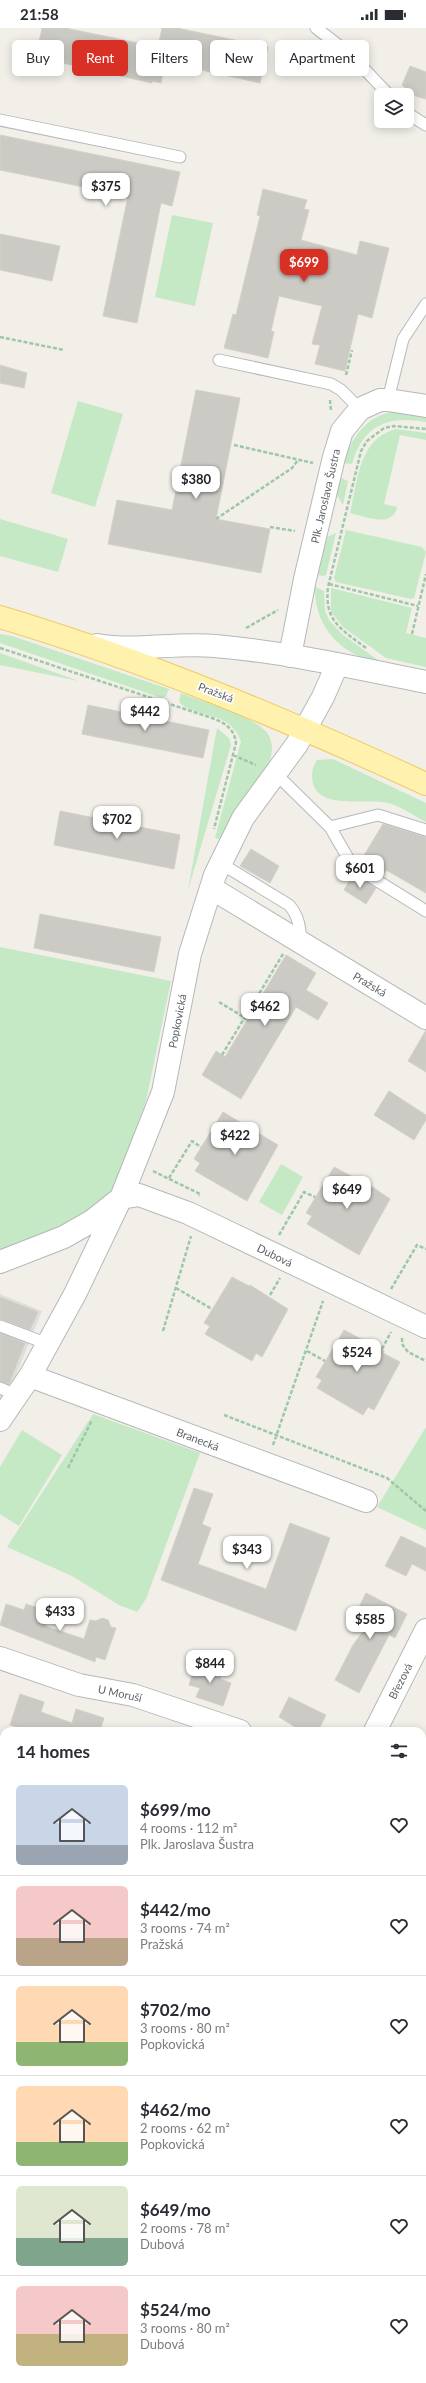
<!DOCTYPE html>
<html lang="en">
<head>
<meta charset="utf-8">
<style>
	:root { --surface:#fff; --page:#f2f2f3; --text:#2b2b33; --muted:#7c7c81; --line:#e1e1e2; --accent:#d93025 }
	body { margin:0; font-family:Lato,sans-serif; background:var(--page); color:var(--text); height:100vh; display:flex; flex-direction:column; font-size:15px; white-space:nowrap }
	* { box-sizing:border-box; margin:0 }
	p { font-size:13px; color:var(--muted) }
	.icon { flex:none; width:22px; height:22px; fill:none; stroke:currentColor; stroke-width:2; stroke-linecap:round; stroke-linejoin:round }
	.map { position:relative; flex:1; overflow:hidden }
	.panel { position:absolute; left:0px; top:1699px; width:426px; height:656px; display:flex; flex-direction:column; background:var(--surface); border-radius:12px 12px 0 0; box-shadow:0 2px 10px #0003 }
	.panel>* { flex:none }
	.top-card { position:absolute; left:12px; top:12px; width:402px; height:36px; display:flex; gap:8px }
	.tools { position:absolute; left:374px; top:60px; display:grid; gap:8px }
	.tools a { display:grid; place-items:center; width:40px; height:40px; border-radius:6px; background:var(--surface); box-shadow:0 2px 10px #0003; font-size:20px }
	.price { position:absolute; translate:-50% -34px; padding:0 9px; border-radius:8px; background:#fff; color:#222; font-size:13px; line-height:26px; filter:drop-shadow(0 1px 2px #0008) }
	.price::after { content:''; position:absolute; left:50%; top:24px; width:12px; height:9px; margin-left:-6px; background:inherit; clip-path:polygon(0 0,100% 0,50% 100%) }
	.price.on { background:var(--accent); color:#fff }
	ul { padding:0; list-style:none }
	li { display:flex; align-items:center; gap:12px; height:100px; padding:0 16px }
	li+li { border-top:1px solid var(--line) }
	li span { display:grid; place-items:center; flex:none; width:112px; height:80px; border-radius:6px; color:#555 }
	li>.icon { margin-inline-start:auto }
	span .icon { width:48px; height:48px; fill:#fffc; stroke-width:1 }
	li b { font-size:17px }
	h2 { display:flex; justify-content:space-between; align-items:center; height:48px; padding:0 16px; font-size:17px }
	.tag { padding:0 14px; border-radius:6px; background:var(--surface); box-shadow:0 2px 10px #0003; font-size:14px; line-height:36px }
	.tag.on { background:var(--accent); color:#fff }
	.status { display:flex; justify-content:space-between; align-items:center; height:28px; padding:0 20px; background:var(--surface); direction:ltr }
	.status svg { height:11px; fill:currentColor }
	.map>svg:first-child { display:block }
</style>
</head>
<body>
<div class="status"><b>21:58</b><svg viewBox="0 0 49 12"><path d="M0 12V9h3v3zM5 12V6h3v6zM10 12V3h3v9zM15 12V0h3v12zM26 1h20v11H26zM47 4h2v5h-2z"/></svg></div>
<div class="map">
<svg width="426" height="2355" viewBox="0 0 426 2355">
	<rect width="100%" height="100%" fill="#f1efe8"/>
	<!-- industrial -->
	<path fill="#e0deda" d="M0 1266 42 1283 15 1350 0 1376Z"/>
	<!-- green -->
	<path fill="#c5e8c5" d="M172 187 213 195 195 278 155 269Z
		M78 373 123 386 95 479 51 465Z
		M397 383 426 388V394C388 387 363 397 352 436L342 435C353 409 366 387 397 383Z
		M396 401 426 405V412L400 407 384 476 397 479C393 501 364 488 350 485 358 453 358 411 396 401Z
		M339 449 348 453 343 477 337 467Z
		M0 491 68 511 58 544 0 528Z
		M346 502 422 519 426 524 414 570 411 571 336 554 334 550Z
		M336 505 326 547 323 548 318 547 327 509Z
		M315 559 324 563 325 583 329 592 342 606 382 635C343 629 314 600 315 559Z
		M331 560 412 580 406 605 426 610V639L386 630 343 599 331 584Z
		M0 606 12 608 169 661 166 668 162 670 0 615Z
		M0 625 79 653 0 637Z
		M181 665C200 673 261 690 269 708 274 718 272 727 268 738L225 813 215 810 241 713C229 682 202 692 181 676L179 673Z
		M217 700 229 710 231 717 188 862Z
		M333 731 426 775V794C414 788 401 778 388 775 367 770 319 782 313 755 311 746 312 740 317 732Z
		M0 919 171 953 146 1073 115 1158 87 1189 0 1229Z
		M281 1136 303 1149 282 1187 259 1174Z
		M93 1386 200 1425 146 1571 137 1584 119 1577 72 1548 7 1519Z
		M426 1399V1502L377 1479Z
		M22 1402 62 1427 19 1498 0 1486V1439Z"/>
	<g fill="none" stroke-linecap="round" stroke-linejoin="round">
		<!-- stream -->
		<path stroke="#aadaff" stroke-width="5.5" d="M422 2174 426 2163
			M353 2355 355 2351"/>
	</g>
	<!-- building -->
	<path fill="#cccac5" stroke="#d6d1c6" d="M42 0H65L158 19 162 0H177L268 19 260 55 165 34 161 55 152 53V55L36 29Z
		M410 38 426 44V71L415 68 402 57Z
		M0 107 180 144 172 178 161 175 137 295 103 288 128 168 0 142Z
		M263 161 307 172 304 181 309 182 301 212 357 227 360 213 389 220 372 290 358 286 345 343 315 336 320 317 312 316 322 278 279 268 271 303 274 304 268 330 224 320 233 286 236 287 260 188 257 187Z
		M0 206 60 218 52 253 0 242Z
		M0 337 27 345 24 360 0 355Z
		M196 362 240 370 216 491 270 501 261 545 108 516 117 472 172 482Z
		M88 677 209 702 203 730 82 706Z
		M60 783 180 807 174 841 54 817Z
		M383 796 426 809V865L386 842 383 848 360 834Z
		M251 821 279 838 270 855 240 838Z
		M353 846 376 860 366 876 344 862Z
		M40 886 161 909 154 944 34 920Z
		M286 927 316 945 306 962 328 975 318 992 296 979 241 1071 202 1047 216 1023 225 1029Z
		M426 1002V1044L408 1033Z
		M389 1063 426 1087V1092L414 1112 374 1087Z
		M223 1084 278 1117 247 1173 195 1143 200 1135 194 1131Z
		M334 1139 374 1160 390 1171 359 1227 307 1196 312 1188 306 1185Z
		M232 1249 249 1258 250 1257 288 1281 262 1329 256 1325 252 1333 205 1306 210 1298 204 1295Z
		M0 1269 38 1284 30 1302 0 1291Z
		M344 1302 384 1323 383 1325 400 1334 374 1382 368 1379 363 1387 317 1360 322 1352 316 1349Z
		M0 1305 25 1315 9 1356 0 1353Z
		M194 1460 213 1466 202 1496 211 1500 198 1536 266 1561 290 1495 330 1510 296 1603 161 1552Z
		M401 1508 426 1520V1543L412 1536 406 1548 385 1538Z
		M366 1565 407 1586 395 1610 389 1607 359 1665 335 1652 353 1617 368 1597 354 1589Z
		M6 1576 24 1582 26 1576 50 1584 45 1598 84 1611 90 1592 96 1593 102 1590 108 1592 111 1599 116 1600 105 1632 96 1629 95 1634 0 1597Z
		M196 1633 223 1642 220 1651 231 1655 223 1678 196 1669 200 1660 189 1657Z
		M20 1666 44 1674 41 1684 72 1695 76 1681 104 1690 100 1703H28L10 1697Z
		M289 1669 326 1687 318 1703H302L279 1689Z"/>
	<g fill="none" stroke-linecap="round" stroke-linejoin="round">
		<!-- lane casing -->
		<g stroke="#b5b8bc" stroke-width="13">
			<path id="lane" d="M316 0 350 26 389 67
				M407 85 426 97
				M0 92 180 129
				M219 332 331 356 341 362 360 381
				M388 372 403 311 426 276
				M275 745 330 799 352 837 426 883
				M330 799 378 787 426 802
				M220 835 289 877C299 888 300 900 301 915
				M0 1298 48 1316
				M0 1360 17 1367"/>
		</g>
		<!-- street casing -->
		<g stroke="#b5b8bc" stroke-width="24">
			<path id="street" d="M97 617C136 624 176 614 215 618 286 624 356 640 426 654
				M290 628 305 551 334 429 342 403 360 381 380 372H388L426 378
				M211 860 426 990
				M0 1234 64 1209 92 1193 121 1170 163 1064 190 926 215 847 243 790 297 716 323 669 337 637
				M30 1348 75 1266 121 1170 139 1167 188 1185 426 1299
				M0 1392 30 1348 366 1473
				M0 1630 79 1657 133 1667 240 1703
				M375 1703 426 1602
				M422 1779 426 1780
				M0 1948 4 1950
				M0 2136 4 2128
				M0 2323 4 2325
				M84 2351 96 2355
				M324 2355 326 2351"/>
		</g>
		<!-- primary casing -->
		<g stroke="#f2c960" stroke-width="24">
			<path id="primary" d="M0 589C147 633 287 692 426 756"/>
		</g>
		<!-- path -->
		<path stroke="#9cc7a9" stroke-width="2.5" stroke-dasharray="4 2" stroke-linecap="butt" d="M0 309 64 322
			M346 347 352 322
			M330 372 331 383
			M234 417 313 435
			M216 491 292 440 298 432
			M270 499 295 503
			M329 556 418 578
			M246 600 278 582
			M412 606 426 546
			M0 620 212 690C225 695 234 700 236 715L214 801
			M366 620C341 601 324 593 328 559L361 423 367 413 384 400 394 398 426 401
			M233 727 256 737
			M219 974 247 991
			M222 1027 283 926
			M153 1143 200 1166 199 1168
			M169 1150 192 1113 201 1119
			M279 1207 304 1164 315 1169
			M176 1260 212 1281
			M391 1261 417 1217 426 1221
			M270 1267 280 1250
			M163 1303 191 1208
			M402 1310V1316L408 1324 426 1333
			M382 1321 391 1304
			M307 1323 325 1333
			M224 1387 387 1450 426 1483
			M273 1417 323 1273
			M68 1440 92 1392
			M422 2095 426 2091"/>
		<!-- lane -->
		<use href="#lane" stroke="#fff" stroke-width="11"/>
		<!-- street -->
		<use href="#street" stroke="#fff" stroke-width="22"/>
		<!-- primary -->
		<use href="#primary" stroke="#fff2af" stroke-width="22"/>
	</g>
	<g text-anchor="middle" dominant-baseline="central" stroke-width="3.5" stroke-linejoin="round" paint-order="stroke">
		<!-- street labels -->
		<g font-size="11" fill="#5f6368" stroke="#fff">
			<text transform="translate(325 468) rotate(-77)">Plk. Jaroslava Šustra</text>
			<text transform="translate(216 664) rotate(21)">Pražská</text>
			<text transform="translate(370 956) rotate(31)">Pražská</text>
			<text transform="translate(177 993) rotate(-79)">Popkovická</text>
			<text transform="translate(275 1227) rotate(26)">Dubová</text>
			<text transform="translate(198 1411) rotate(21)">Branecká</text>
			<text transform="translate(400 1653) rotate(-63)">Březová</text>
			<text transform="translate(120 1665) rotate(12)">U Moruší</text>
		</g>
	</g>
</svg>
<div class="tools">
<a><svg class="icon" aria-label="layers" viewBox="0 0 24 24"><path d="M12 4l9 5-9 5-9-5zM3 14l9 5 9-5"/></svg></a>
</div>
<b class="price" style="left:106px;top:179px">$375</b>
<b class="price on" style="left:304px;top:255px">$699</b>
<b class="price" style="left:196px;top:472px">$380</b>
<b class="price" style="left:145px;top:704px">$442</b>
<b class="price" style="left:117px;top:812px">$702</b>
<b class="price" style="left:360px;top:861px">$601</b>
<b class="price" style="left:265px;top:999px">$462</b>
<b class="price" style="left:235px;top:1128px">$422</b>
<b class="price" style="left:347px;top:1182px">$649</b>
<b class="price" style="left:357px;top:1345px">$524</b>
<b class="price" style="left:247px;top:1542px">$343</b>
<b class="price" style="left:60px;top:1604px">$433</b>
<b class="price" style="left:370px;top:1612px">$585</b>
<b class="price" style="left:210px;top:1656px">$844</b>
<div class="top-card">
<a class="tag">Buy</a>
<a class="tag on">Rent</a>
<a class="tag">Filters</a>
<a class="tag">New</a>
<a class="tag">Apartment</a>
</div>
<section class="panel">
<h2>14 homes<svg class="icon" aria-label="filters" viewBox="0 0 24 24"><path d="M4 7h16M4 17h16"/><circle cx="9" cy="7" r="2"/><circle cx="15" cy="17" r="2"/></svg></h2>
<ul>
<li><span style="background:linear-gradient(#c9d6e8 75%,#9aa5b1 0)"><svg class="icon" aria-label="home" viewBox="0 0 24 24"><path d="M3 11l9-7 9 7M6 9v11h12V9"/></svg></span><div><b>$699/mo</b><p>4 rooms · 112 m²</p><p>Plk. Jaroslava Šustra</p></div><svg class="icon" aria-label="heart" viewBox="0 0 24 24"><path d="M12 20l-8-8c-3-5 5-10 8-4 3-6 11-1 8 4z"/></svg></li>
<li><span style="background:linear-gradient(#f6c9c9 65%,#b9a48a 0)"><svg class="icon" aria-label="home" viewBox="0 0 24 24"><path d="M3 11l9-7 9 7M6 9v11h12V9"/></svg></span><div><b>$442/mo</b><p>3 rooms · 74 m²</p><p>Pražská</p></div><svg class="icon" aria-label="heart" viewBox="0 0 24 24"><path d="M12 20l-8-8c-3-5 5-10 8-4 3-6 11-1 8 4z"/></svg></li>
<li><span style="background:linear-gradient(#ffd9b3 70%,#8fb573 0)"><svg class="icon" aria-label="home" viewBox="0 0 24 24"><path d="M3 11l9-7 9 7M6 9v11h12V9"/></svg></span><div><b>$702/mo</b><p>3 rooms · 80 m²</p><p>Popkovická</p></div><svg class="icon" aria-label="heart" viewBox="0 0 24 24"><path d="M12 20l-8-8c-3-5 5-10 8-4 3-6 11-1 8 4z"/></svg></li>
<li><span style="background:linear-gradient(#ffd9b3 70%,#8fb573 0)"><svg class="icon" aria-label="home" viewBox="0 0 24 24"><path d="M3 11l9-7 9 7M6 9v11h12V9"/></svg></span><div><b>$462/mo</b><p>2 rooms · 62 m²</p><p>Popkovická</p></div><svg class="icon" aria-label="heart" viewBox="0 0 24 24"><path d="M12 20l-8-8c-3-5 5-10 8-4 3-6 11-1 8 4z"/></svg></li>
<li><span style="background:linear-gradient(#dfe7d0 65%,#7fa58c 0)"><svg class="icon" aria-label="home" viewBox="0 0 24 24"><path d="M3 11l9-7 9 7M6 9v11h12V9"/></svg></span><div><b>$649/mo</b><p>2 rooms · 78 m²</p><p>Dubová</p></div><svg class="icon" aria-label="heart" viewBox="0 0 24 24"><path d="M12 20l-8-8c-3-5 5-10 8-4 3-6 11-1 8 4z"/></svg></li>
<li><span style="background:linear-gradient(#f6c9c9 60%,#c2b280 0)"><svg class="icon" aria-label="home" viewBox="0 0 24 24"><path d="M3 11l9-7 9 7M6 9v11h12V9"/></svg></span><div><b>$524/mo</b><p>3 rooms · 80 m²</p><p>Dubová</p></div><svg class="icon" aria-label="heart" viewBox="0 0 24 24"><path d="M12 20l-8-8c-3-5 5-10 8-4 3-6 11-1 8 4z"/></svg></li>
</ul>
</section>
</div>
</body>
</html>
